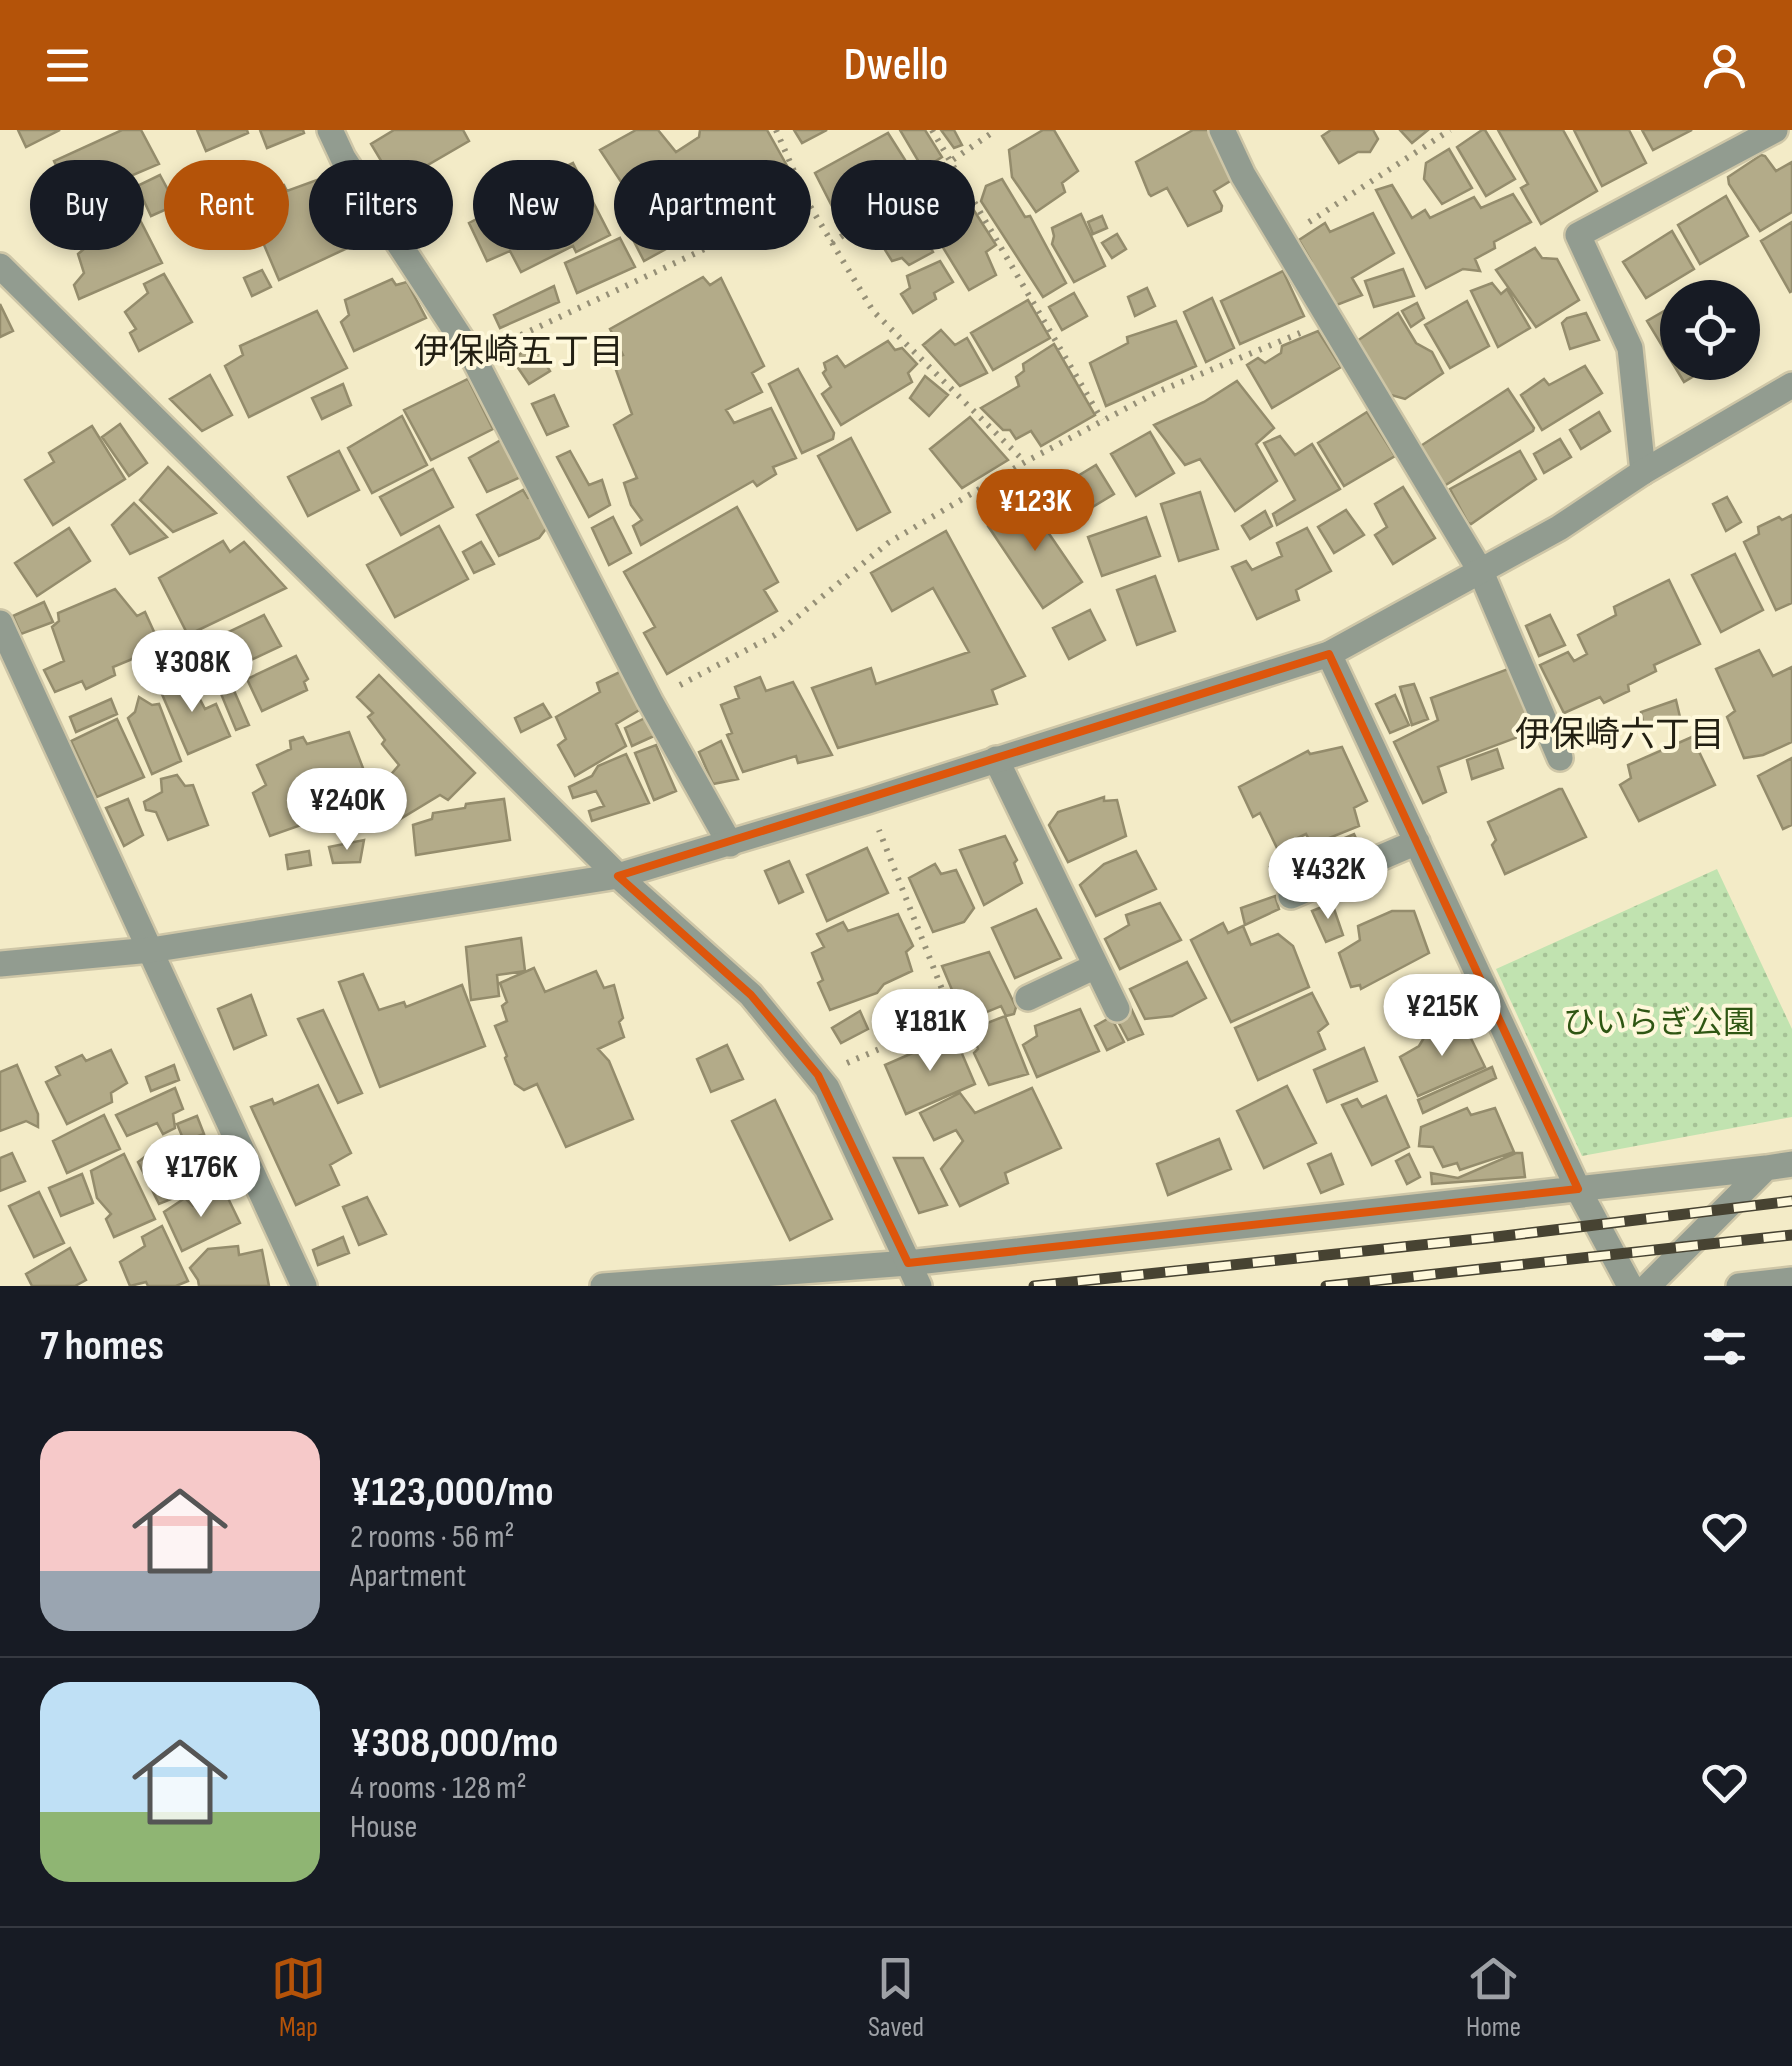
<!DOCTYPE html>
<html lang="en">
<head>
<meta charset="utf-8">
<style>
	:root { --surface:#171b24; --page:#242831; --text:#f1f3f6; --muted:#9ea1a6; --line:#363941; --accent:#b45309 }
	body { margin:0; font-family:"Sofia Sans Condensed","Noto Sans JP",sans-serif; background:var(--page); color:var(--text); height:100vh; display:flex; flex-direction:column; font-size:38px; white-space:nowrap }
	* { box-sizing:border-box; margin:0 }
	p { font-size:32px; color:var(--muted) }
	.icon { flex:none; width:55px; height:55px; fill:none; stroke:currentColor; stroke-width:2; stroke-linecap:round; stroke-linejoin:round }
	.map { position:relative; height:1156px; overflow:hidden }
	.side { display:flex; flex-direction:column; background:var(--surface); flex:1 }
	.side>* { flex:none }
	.top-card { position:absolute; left:30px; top:30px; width:1000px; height:90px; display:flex; gap:20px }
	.controls { position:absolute; left:1660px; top:150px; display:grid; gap:20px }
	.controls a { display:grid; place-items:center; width:100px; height:100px; border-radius:50%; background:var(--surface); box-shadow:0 5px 15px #0003; font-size:50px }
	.price { position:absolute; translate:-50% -85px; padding:0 22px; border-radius:35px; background:#fff; color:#222; font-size:32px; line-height:65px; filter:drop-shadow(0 2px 5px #0008) }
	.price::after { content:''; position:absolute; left:50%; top:60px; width:30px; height:22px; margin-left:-15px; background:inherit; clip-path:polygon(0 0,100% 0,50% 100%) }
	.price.on { background:var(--accent); color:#fff }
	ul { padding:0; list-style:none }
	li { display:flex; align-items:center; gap:30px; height:250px; padding:0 40px }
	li+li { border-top:2px solid var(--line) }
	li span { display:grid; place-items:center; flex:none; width:280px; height:200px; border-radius:30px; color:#555 }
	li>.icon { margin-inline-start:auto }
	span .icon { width:120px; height:120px; fill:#fffc; stroke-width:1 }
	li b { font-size:42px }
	h2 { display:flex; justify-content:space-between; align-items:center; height:120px; padding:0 40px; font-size:42px }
	.tag { padding:0 35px; border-radius:45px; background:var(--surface); box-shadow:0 5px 15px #0003; font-size:35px; line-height:90px }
	.tag.on { background:var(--accent); color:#fff }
	header { display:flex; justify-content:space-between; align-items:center; height:130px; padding:0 40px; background:var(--accent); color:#fff; font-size:45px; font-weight:600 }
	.tabs { display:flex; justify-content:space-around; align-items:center; height:140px; border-top:2px solid var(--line); background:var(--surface); font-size:28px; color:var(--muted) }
	.tabs a { display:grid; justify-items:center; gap:5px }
	.tabs .on { color:var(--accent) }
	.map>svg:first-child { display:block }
</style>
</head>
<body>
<header><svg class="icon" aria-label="menu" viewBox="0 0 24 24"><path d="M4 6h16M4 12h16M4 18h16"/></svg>Dwello<svg class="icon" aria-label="person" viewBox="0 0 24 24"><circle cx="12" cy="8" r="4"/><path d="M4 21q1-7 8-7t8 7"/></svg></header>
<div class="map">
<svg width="1792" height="1156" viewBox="0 0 1792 1156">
	<defs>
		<pattern id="green-dots" width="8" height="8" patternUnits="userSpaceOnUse" patternTransform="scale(2.5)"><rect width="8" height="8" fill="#c1e3b0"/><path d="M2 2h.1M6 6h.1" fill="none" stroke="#a6c296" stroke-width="1.8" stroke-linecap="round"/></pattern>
	</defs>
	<rect width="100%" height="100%" fill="#f3ebc7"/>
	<!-- green -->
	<path fill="url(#green-dots)" d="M1717 739 1792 899V987L1582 1026 1496 839Z"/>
	<!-- building -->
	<path fill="#b3ab89" stroke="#948c6c" stroke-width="2.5" d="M18 0H60L26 17Z
		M122 0H141L159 34 100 59 96 56 86 60 84 53 68 61 54 31Z
		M197 0H247L248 3 206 21Z
		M260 0H303L304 3 267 18Z
		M394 0H463L469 11 395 54 371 14Z
		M636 0H658L676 22 699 7 700 0H767L795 50 787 53 781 47 773 55 775 61 758 73V80L708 107 697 82 702 78 692 66 686 67 680 60 641 82 600 20Z
		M794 0H827L802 13Z
		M900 0H925L942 27 923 39Z
		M941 0H954L962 15 954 18Z
		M1043 0H1054L1078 41 1062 53 1065 62 1036 82 1012 47 1009 20Z
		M1193 0H1209L1232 50 1214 61 1222 76 1221 81 1188 96 1167 58 1151 66 1149 64 1136 32Z
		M1331 0H1373L1378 9 1370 22H1358L1339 33 1322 6Z
		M1400 0H1428L1412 13Z
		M1482 0H1485L1515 49 1486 66 1457 17Z
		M1498 0H1563L1597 61 1541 94 1521 58 1528 54Z
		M1574 0H1629L1646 33 1602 56Z
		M1642 0H1692L1653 20Z
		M888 3 914 44 837 86 815 43Z
		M1449 19 1472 58 1442 74 1424 49 1426 33Z
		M1761 25 1765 26 1776 41 1792 32V82L1760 101 1729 54 1728 47Z
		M573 33 610 105 576 122 573 116 521 142 510 121 487 131 469 93 519 67 518 60Z
		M336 43 361 98 352 104 356 114 279 150 250 82 269 72 267 62 284 55 287 61Z
		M160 45 176 75 151 86 137 56Z
		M1002 49 1025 87 1030 86 1066 153 1043 167 981 71 986 56Z
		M1392 55 1412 88 1425 80 1430 88 1474 67 1481 78 1513 64 1531 92 1494 112 1495 118 1475 129 1480 141 1463 139 1426 158 1376 60Z
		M959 57 996 115 986 122 996 145 969 160 920 80Z
		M1726 66 1748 106 1700 134 1678 95Z
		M680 67 699 101 644 131 623 90 637 82 640 87Z
		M104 82 109 95 138 86 162 133 79 169 74 155 84 143 78 124 91 113 84 94Z
		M912 83 933 122 909 135 902 128 892 131 875 104Z
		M1373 83 1394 123 1352 148 1362 165 1329 178 1306 134 1311 131 1299 110 1325 93 1330 102Z
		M1081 84 1105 136 1074 152 1052 114 1054 106 1052 98Z
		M1102 86 1107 98 1093 104 1088 92Z
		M1792 92V161L1790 162 1761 111Z
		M1672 101 1694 139 1646 168 1623 132Z
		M1117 104 1126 119 1112 128 1102 113Z
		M620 108 635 137 577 163 565 133Z
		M1535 118 1542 128 1557 129 1579 170 1536 197 1496 140Z
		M940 131 953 152 934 163 936 169 913 183 901 164 910 158 907 146Z
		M1403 139 1414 166 1374 177 1365 151Z
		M262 140 271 157 252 166 244 148Z
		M1283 141 1304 186 1240 214 1221 171Z
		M164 144 192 192 139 221 130 203 136 199 125 182 148 163 144 154Z
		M703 147 710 155 721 148 764 236 752 243 762 262 726 280 734 293 771 278 796 328 773 337 776 344 757 356 753 351 641 415 633 396 642 390 631 375 624 353 637 348 614 295 632 284 612 229 623 225 610 199Z
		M392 149 396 155 407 152 426 188 354 221 341 192 349 185 345 170Z
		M1492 153 1501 164 1507 159 1530 198 1498 217 1471 161Z
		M554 156 559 172 500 198 494 185Z
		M1704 157 1710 168H1686Z
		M1147 158 1155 176 1135 186 1128 167Z
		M1074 163 1087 186 1062 200 1049 177Z
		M1212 168 1234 218 1206 232 1184 182Z
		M1028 170 1050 208 993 240 971 203Z
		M1467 171 1489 216 1450 238 1425 195Z
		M1417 173 1424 188 1411 197 1402 181Z
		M1678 173V232H1717L1684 252 1647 191Z
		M0 174 13 201 0 207Z
		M317 181 347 238 249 287 225 236 243 225 240 216Z
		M1398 183 1416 213 1432 222 1443 243 1405 269 1384 263 1354 213Z
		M1586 183 1599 210 1570 219 1562 193 1567 188Z
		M1176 191 1196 236 1106 276 1090 233 1128 213 1127 207Z
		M941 200 955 215 967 208 987 243 960 256 923 215Z
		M1318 201 1341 237 1272 278 1247 235 1258 228 1265 233 1281 223 1282 216Z
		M888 211 895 220 902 218 917 234 908 243 912 252 841 295 822 264 831 257 823 243 826 240 824 233 837 226 845 237Z
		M1054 214 1095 285 1041 316 1031 301 1016 309 1010 300H1003L981 278 1019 256 1016 247 1024 241 1023 234Z
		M534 215 550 241 529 254 512 229Z
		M1585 236 1602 263 1542 300 1521 265 1544 249 1549 255Z
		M798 239 834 303 833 309 802 323 769 254Z
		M210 245 232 285 202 301 170 269Z
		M925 246 948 265 929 286 910 268Z
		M468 249 493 299 431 330 404 280Z
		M1237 251 1274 298 1256 314 1277 351 1235 381 1200 329 1185 335 1154 295 1204 272Z
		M343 254 351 275 322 289 312 268Z
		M1508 259 1534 298 1533 301 1444 356 1419 317Z
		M554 265 568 296 547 305 532 274Z
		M1367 282 1395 326 1344 356 1318 313Z
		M1599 282 1610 301 1581 319 1570 300Z
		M402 286 427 335 372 363 348 318Z
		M970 287 1008 330 962 358 930 319Z
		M120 294 147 333 129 346 102 307Z
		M92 296 125 349 53 395 25 350 54 332 49 323Z
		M1150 302 1174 343 1136 366 1111 324Z
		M1280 306 1295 325 1312 314 1340 359 1277 395 1273 384 1295 370 1264 313Z
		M851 308 890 382 857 400 818 326Z
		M1560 309 1571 327 1544 343 1534 324Z
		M501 310 521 347 487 362 469 328Z
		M339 321 359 360 308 386 288 347Z
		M570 321 589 355 602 350 610 375 589 387 557 327Z
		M1520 321 1536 349 1471 394 1468 393 1450 359Z
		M1096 335 1114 364 1081 384 1063 355Z
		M168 337 216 383 173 402 140 370Z
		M433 339 453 377 401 405 380 367Z
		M1403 357 1435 408 1393 434 1375 405 1387 397 1375 374Z
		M523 360 528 368 534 367 548 396 539 408 499 426 477 385Z
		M1200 362 1218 419 1179 431 1161 374Z
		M1727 367 1741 392 1726 401 1713 374Z
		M1026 370 1082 452 1043 478 988 396Z
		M134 373 167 407 130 424 112 395Z
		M737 377 778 452 764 460 777 481 667 544 644 503 655 497 624 442Z
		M1346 380 1364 405 1334 423 1318 397Z
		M1265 381 1272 396 1250 409 1242 396Z
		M1792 385V473L1776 480 1744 412 1759 404 1758 397 1779 387 1782 390Z
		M613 387 631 423 609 435 592 398Z
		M1146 387 1160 426 1102 446 1088 407Z
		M439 396 468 449 395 487 367 435Z
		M69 398 90 431 37 466 15 433Z
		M1307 398 1331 441 1296 460 1299 470 1257 489 1232 437 1246 431 1252 440 1282 426 1277 413Z
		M946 401 1025 546 992 560 997 574 838 618 812 558 871 538 876 554 969 522 933 458 892 481 871 443Z
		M223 411 230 422 244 412 286 458 188 505 159 448Z
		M481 412 494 434 474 443 463 422Z
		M1735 424 1763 480 1721 502 1692 445Z
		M1155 446 1175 501 1137 515 1117 460Z
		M1669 450 1700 514 1654 535 1656 541 1628 555 1629 561 1604 573 1600 567 1564 583 1540 535 1568 522 1574 531 1587 524 1578 505 1616 485 1614 477Z
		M115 459 137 486 145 482 161 517 113 537 115 545 86 559 82 551 55 562 44 540 64 531 52 497 59 491 58 483Z
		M44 472 53 492 21 504 13 486Z
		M1090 480 1105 510 1069 529 1053 498Z
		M264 485 281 516 215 547 199 516Z
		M1550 485 1565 515 1539 526 1526 496Z
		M1759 520 1773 546 1792 537V612L1763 625 1744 628 1727 587 1735 581 1716 539Z
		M296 526 308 549 304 552 307 560 262 581 247 549Z
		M1508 539 1534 601 1438 637 1446 662 1423 673 1394 612 1438 590 1431 568Z
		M622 541 641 579 616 594 626 616 575 646 558 615 566 609 556 587 600 562 597 553Z
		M186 542 205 579 216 574 230 606 188 624 158 555Z
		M379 545 475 643 448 670 440 665 392 694 383 680 391 664 382 655 399 635 382 614 385 610 368 587 373 583 357 567Z
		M760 547 766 561 793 552 832 625 798 633 796 626 743 642 727 605 732 603 721 575 739 568 735 557Z
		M1414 554 1428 589 1412 595 1400 557Z
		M232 556 249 595 236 600 219 559Z
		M1395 565 1409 595 1390 603 1376 574Z
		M139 567 152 575 159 574 181 631 152 644 128 588 135 582Z
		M111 569 117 584 76 602 70 587Z
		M1676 570 1680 587 1644 596 1641 582Z
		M543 574 551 587 521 602 515 588Z
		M647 587 654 606 632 616 625 598Z
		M117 589 144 647 97 667 71 611Z
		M349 602 375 669 270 706 253 663 266 655 257 635 291 619 290 611 303 607 307 614Z
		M1692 607 1715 655 1639 691 1620 655 1631 648 1628 635Z
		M721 611 738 649 713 654 699 622Z
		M656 615 676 661 654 670 635 623Z
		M1342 617 1367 671 1354 678 1359 696 1312 715 1306 704 1277 718 1260 683 1253 687 1239 657 1308 621 1310 624Z
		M1497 619 1503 638 1472 649 1467 630Z
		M626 624 649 673 592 691 589 681 604 676 596 661 573 668 569 657 592 646 598 636Z
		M1792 628V695L1783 699 1758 646Z
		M177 645 185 656 193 655 208 695 168 710 156 682 146 680 144 672 162 662 161 649Z
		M1559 659H1562L1586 707 1505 744 1492 715 1496 710 1488 692Z
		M1104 667V671L1117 670 1126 706 1068 732 1049 695 1058 682Z
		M128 669 143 705 124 716 106 678Z
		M504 669 510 710 416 725 413 695 432 689 433 683 465 678 466 674Z
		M1354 704 1359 715 1308 738 1303 729 1304 725Z
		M1005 706 1017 730 1014 733 1022 753 984 775 960 720Z
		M364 710 360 732 333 733 329 717Z
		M867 718 888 763 827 791 807 745Z
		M309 721 311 735 288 739 286 725Z
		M1136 721 1156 759 1096 786 1080 755 1104 734Z
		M1297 726 1304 742 1279 754 1270 737Z
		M789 731 803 762 779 773 765 741Z
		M935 734 941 744 956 740 974 778 964 792 933 802 909 748Z
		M1275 766 1279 779 1245 795 1241 778Z
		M1160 773 1181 810 1120 839 1105 809 1129 795 1126 785Z
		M1332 773 1343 805 1326 812 1312 781Z
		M1036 779 1061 828 1015 848 992 798Z
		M1392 781H1414L1429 823 1361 859 1360 855 1351 857 1339 823 1360 810 1358 796Z
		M898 784 913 816 906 822 912 841 884 854 877 863 830 880 818 853 823 850 812 823 824 817 817 804 843 792 848 801Z
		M1223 793 1228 803 1243 796 1251 815 1278 804 1293 816 1309 857 1231 892 1191 810Z
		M521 808 525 841 497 845 499 866 471 870 466 817Z
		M989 822 1016 877 1014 884 1006 886 1001 876 965 891 942 836Z
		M1187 832 1206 868 1172 886 1145 889 1130 859Z
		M534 838 545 862 596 841 604 858 614 855 623 888 619 892 624 907 598 919 609 931 633 989 566 1017 537 954 524 960 515 954 505 928 507 926 495 896 507 891 502 876 507 872 500 853Z
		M363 844 379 880 404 872 406 877 462 855 485 916 380 957 339 852Z
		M1312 863 1328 894 1318 902 1325 919 1258 950 1235 898Z
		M251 865 266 905 234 919 218 879Z
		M1131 878 1143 904 1128 910 1115 886Z
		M1080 879 1099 921 1037 947 1023 915 1037 906 1035 896Z
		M323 880 362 963 338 973 298 889Z
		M860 881 868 899 841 913 832 898Z
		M1005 886 1028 944 989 955 974 923 978 919 972 899Z
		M1111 887 1124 912 1107 920 1095 896Z
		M1463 892 1485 937 1418 966 1400 927 1419 916 1425 906Z
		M954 905 975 954 906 984 885 935Z
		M727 915 743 949 711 962 697 929Z
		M1364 918 1377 951 1327 972 1314 940Z
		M111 920 127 953 111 963 112 972 67 994 46 952 60 945 56 937 82 925 86 931Z
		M17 935 38 984V997L26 991 0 1001V942Z
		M174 935 179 950 151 961 146 947Z
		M1492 937 1496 948 1423 983 1418 970Z
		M318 955 351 1023 330 1035 339 1055 296 1075 251 977 272 969 274 974Z
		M1287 956 1316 1013 1264 1038 1237 981Z
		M175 958 183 979 173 984 175 998 163 1004 157 993 127 1006 116 985Z
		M1032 958 1061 1018 1005 1043 1008 1053 960 1076 941 1039 963 1011 956 1000 934 1010 920 983 960 963 975 983Z
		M1386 966 1409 1017 1372 1035 1342 975 1357 969 1362 977Z
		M775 970 832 1089 790 1110 732 991Z
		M1467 978 1471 985 1495 978 1514 1022 1460 1040 1457 1033 1443 1037 1433 1017 1419 1016 1421 997Z
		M104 985 120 1019 67 1043 53 1011Z
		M197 986 204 1004 184 1011 177 994Z
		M205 1009 219 1038 194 1048 196 1059 159 1074 138 1032 164 1012 173 1022Z
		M1219 1009 1231 1039 1168 1065 1157 1034Z
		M12 1023 25 1051 0 1061V1028Z
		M1516 1023H1522L1525 1047 1432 1054 1431 1043 1458 1048Z
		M124 1024 155 1089 114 1107 106 1089 111 1084 97 1068 91 1041Z
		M1331 1024 1343 1054 1321 1063 1308 1034Z
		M1409 1024 1420 1047 1407 1054 1396 1031Z
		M894 1028H923L947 1075 919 1083Z
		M82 1044 93 1073 61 1086 49 1058Z
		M39 1062 64 1113 34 1127 9 1076Z
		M225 1062 240 1093 182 1121 164 1082 185 1068 193 1076Z
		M367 1067 386 1104 359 1115 343 1077Z
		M162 1096 188 1151 176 1156H148L146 1152 130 1156 120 1132 145 1116 142 1107Z
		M343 1107 349 1123 318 1135 313 1120Z
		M238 1116 239 1125 262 1120 269 1156H199L198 1150 190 1138 208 1119Z
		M70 1118 86 1150 75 1156H32L26 1144Z"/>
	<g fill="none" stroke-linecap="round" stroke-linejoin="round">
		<!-- minor casing -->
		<g stroke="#cec6a7" stroke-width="30">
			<path id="minor" d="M330 0 343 28 473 227 650 571 730 714
				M1222 0 1243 45 1481 442 1560 628
				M1643 342 1630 218 1578 105 1775 0
				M0 493 304 1156
				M1329 524 1578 1059 1630 1156
				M996 629 1117 879
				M1291 766 1417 712
				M1028 868 1096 836
				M603 1156 908 1133 1766 1038
				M1648 1156 1766 1038 1792 1034
				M1739 1156 1792 1150"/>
		</g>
		<!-- tertiary casing -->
		<g stroke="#cec6a7" stroke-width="30">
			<path id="tertiary" d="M0 136 618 746 751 865 827 958 919 1156
				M0 834 151 820 618 746 868 671 1329 524 1559 398 1643 342 1792 255"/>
		</g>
		<!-- path -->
		<path stroke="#969077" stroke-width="6" stroke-dasharray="2.5 8" stroke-linecap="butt" d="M776 0 807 71 873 181 1025 332
			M932 0 1102 290
			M1309 92 1450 0
			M832 113 996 0
			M502 214 807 71
			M680 555 775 505 888 413 1025 332 1155 263 1300 203
			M847 933 953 887 879 700"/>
		<!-- minor -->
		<use href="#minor" stroke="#929c90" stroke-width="25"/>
		<!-- tertiary -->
		<use href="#tertiary" stroke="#929c90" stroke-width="25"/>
		<!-- rail casing -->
		<g stroke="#474332" stroke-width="11">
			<path id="rail" d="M1034 1156 1496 1107 1792 1071
				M1326 1156 1792 1105"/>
		</g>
		<!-- rail -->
		<use href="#rail" stroke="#fef8db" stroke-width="8" stroke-dasharray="22" stroke-linecap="butt"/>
	</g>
	<!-- marked area -->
	<path fill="none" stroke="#de560c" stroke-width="8" stroke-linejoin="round" d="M1329 524 1578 1059 908 1133 818 945 751 865 618 746Z"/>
	<g text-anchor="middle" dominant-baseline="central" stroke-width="8" stroke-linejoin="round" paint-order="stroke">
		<!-- park labels -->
		<g font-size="32" fill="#2f5613" stroke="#fef8db">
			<text x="1659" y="893">ひいらぎ公園</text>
		</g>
		<!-- neighbourhood labels -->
		<g font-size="35" fill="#232013" stroke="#fef8db">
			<text x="519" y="222">伊保崎五丁目</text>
			<text x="1620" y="605">伊保崎六丁目</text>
		</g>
	</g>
</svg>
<div class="controls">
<a><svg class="icon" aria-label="locate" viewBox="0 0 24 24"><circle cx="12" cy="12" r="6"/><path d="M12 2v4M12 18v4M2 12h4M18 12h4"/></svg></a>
</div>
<b class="price on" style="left:1035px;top:424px">¥123K</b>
<b class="price" style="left:192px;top:585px">¥308K</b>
<b class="price" style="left:347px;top:723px">¥240K</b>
<b class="price" style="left:1328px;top:792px">¥432K</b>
<b class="price" style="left:1442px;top:929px">¥215K</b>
<b class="price" style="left:930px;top:944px">¥181K</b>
<b class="price" style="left:201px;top:1090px">¥176K</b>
<div class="top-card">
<a class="tag">Buy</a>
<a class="tag on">Rent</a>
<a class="tag">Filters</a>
<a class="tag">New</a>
<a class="tag">Apartment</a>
<a class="tag">House</a>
</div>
</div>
<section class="side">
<h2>7 homes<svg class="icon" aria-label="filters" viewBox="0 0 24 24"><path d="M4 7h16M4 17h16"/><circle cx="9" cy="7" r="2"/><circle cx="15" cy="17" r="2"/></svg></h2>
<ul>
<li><span style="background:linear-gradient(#f6c9c9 70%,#9aa5b1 0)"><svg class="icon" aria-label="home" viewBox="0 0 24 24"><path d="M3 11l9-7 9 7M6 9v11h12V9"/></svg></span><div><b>¥123,000/mo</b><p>2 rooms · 56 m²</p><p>Apartment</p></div><svg class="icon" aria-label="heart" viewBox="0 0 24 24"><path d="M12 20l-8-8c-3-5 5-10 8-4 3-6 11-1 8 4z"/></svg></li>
<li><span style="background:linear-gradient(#bfe0f5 65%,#8fb573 0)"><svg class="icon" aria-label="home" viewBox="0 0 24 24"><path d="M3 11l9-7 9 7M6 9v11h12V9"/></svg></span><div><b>¥308,000/mo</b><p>4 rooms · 128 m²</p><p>House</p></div><svg class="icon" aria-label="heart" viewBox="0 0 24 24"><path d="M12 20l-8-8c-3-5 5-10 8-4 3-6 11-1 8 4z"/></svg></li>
</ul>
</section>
<nav class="tabs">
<a class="on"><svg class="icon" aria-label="map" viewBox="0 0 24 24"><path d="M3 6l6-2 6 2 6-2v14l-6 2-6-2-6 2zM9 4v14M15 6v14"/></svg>Map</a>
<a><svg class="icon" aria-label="saved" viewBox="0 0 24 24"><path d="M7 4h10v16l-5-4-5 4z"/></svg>Saved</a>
<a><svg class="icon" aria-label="home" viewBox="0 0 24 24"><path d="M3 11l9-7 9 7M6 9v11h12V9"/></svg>Home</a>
</nav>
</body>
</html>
